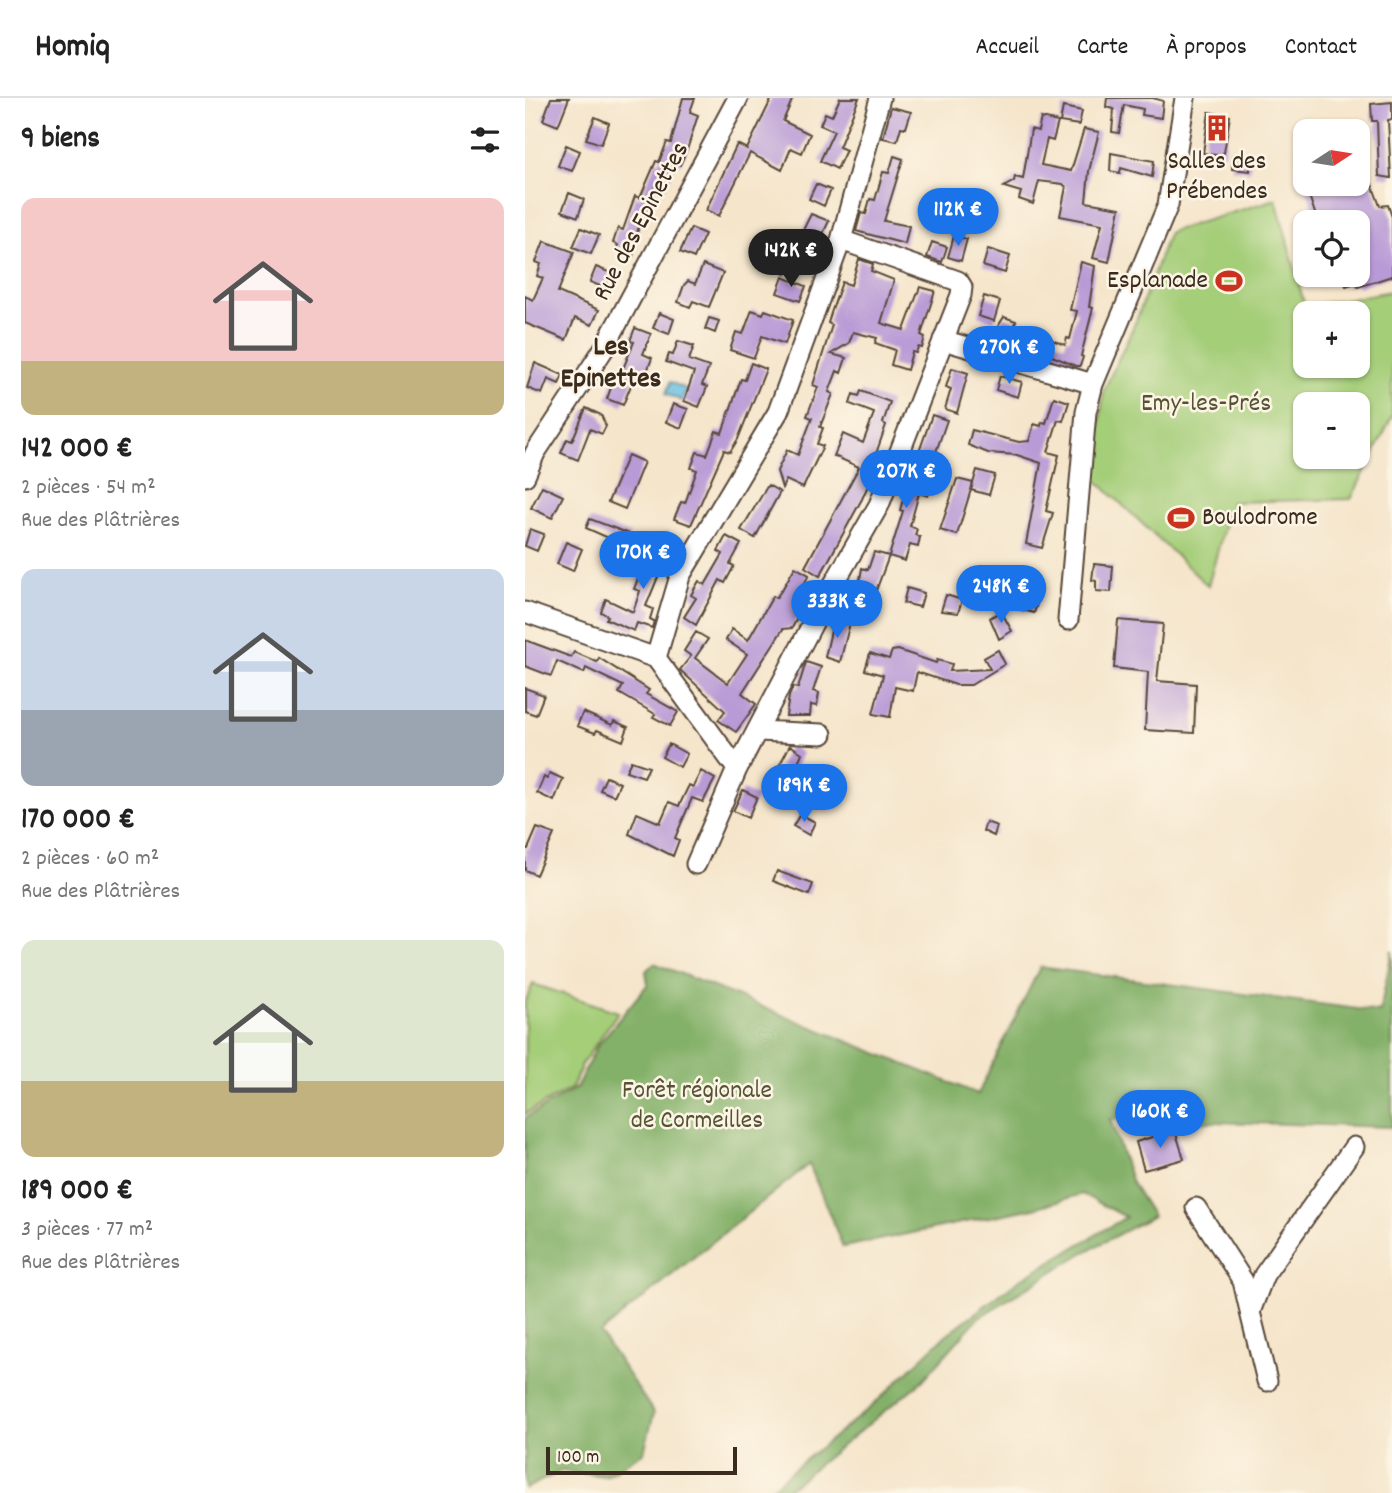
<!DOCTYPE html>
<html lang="fr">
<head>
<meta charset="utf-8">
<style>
	:root { --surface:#fff; --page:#f2f2f2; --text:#222; --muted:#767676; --line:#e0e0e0; --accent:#1a73e8 }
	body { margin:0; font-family:Dekko,sans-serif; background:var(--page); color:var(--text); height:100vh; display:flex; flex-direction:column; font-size:26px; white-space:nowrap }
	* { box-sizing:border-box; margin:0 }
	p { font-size:23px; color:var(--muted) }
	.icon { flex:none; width:38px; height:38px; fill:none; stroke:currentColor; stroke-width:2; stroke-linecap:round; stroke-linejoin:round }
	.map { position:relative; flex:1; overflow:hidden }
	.drawer { display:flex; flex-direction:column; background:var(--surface); width:525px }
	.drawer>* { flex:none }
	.needle { width:46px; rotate:78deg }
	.controls { position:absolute; left:768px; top:21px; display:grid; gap:14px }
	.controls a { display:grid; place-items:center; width:77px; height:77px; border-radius:14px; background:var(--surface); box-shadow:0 2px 5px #0004; font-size:35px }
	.scale { position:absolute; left:21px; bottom:18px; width:191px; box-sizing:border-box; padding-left:7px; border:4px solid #3b2a1e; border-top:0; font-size:19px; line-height:24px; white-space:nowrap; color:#3b2a1e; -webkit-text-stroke:5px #fcf5e5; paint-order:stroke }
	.price { position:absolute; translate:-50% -60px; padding:0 16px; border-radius:24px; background:var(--accent); color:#fff; font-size:23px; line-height:46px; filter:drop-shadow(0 2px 4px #0008) }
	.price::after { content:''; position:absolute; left:50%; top:42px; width:21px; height:16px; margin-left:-10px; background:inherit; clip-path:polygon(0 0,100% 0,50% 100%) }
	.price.active { background:#222; color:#fff }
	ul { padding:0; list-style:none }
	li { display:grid; align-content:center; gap:14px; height:371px; padding:0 21px }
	li span { display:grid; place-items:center; height:217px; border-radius:14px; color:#555 }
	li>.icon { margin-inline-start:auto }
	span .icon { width:126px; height:126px; fill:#fffc; stroke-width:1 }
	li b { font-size:30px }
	h2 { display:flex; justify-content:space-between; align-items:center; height:84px; padding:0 21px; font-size:30px }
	header { display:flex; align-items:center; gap:42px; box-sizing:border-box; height:98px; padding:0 35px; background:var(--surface); border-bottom:2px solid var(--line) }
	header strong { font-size:33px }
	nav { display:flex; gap:38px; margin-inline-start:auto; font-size:24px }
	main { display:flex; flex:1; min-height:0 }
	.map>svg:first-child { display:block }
</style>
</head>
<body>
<header>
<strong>Homiq</strong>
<nav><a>Accueil</a><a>Carte</a><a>À propos</a><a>Contact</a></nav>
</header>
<main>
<section class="drawer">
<h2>9 biens<svg class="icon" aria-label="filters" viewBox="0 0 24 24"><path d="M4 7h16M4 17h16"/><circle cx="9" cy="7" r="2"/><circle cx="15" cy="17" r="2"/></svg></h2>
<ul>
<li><span style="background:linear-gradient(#f6c9c9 75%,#c2b280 0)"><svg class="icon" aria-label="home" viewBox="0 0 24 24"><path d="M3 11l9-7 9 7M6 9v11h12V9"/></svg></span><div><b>142 000 €</b><p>2 pièces · 54 m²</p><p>Rue des Plâtrières</p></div></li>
<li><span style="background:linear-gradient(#c9d6e8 65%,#9aa5b1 0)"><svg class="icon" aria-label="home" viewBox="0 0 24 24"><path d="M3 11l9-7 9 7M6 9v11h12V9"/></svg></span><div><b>170 000 €</b><p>2 pièces · 60 m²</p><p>Rue des Plâtrières</p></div></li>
<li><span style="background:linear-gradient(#dfe7d0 65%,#c2b280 0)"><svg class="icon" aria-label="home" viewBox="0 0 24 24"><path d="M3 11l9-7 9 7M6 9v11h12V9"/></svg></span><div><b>189 000 €</b><p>3 pièces · 77 m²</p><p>Rue des Plâtrières</p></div></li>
</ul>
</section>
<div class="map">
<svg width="867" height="1395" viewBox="0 0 867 1395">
	<rect width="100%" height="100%" fill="#fcf5e5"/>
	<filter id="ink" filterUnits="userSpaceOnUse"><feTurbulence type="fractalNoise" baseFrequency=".0143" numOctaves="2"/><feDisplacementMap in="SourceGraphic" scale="14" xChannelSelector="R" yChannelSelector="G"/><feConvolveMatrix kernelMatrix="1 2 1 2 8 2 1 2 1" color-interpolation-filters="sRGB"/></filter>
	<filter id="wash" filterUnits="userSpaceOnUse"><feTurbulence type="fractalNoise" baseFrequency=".00686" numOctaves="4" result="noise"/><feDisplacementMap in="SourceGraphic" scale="28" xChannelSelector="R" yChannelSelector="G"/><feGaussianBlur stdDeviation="1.57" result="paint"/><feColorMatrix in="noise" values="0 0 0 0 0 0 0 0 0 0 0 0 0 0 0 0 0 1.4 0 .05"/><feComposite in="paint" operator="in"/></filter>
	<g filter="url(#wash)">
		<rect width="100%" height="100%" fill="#f5e5cb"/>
		<!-- green -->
		<path fill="#a5ce79" stroke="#707c4c" stroke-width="2" fill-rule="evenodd" d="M751 101 780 209 867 193V319L826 401 706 404 683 488 568 379 579 292 611 223 644 134ZM780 215H833V268H780ZM833 306V359H780V306Z
			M8 886 93 914 57 966 47 990 0 1016V904Z"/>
		<!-- forest -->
		<path fill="#84b169" stroke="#606e44" stroke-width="2" d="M867 852V1029L585 1021 607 1085 628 1118 558 1155 453 1220 397 1283 258 1395H239L346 1309 421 1237 494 1182 601 1119 557 1096 509 1110 318 1149 284 1066 75 1235 129 1315 119 1354 81 1378 36 1373 0 1391V1020L51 990 72 948 123 886 121 873 129 865 453 996 515 869 855 914Z"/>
		<!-- water -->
		<path fill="#66bfe3" stroke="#507480" stroke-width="2" d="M145 284 161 291 157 303 141 296Z"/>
		<g id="blocks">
			<!-- building -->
			<path fill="#b89ad6" d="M26 0H44L33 28 18 22Z
				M158 0H170L165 14 173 17 162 52 155 67 151 65 140 91 131 88 113 131 108 158 91 152 93 147 88 145 93 130 98 132 110 98 115 100 131 63 134 64 142 44 146 45Z
				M247 0H268L258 23 285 36 277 55 266 50 257 72 225 55 194 118 181 112 212 46 222 51Z
				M315 0H334L314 49 321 52 312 71 295 63 309 33 295 27 300 15 307 18Z
				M582 0H628L638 3 636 20 617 17 618 11 599 7 594 35 587 34 589 11 581 9Z
				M867 4V21L863 22 866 80 854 78 852 23H847L846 6Z
				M366 9 386 14 381 30 376 29 372 43 358 40Z
				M538 9 557 13 554 27 535 24Z
				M684 14 705 18 699 55 690 57 678 55Z
				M70 19 84 25 76 46 61 41Z
				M516 20 533 24 528 43 522 41 516 67 546 73 559 31 574 34 564 73 561 104 595 110 584 164 568 160 577 126 535 118 541 89 538 86 514 83 508 106 494 101 496 94 479 89 489 83 490 79 498 81 506 31 513 33Z
				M41 47 55 53 47 73 33 68Z
				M833 48 855 108 863 107 867 119V178L833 189 831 185 821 188 817 177H833V124H793L780 86H833Z
				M586 55 629 63 627 79 596 70 595 75 585 73Z
				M708 57 726 59 725 73 707 71Z
				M369 58 378 61 359 123 384 128 380 146 331 133 336 115 341 116 345 101 350 102 358 74 364 75Z
				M291 86 306 92 299 108 284 101Z
				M44 95 59 101 53 119 37 113Z
				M286 116 304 123 290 152 287 151 284 158 280 156 278 161 269 157 261 176 245 169 252 150 266 156Z
				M441 118 453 121 450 132 439 128Z
				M56 130 74 137 66 156 48 149Z
				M166 130 180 136 169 160 155 154Z
				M429 138 442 141 436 163 423 159Z
				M19 143 49 154 33 194 74 212 67 227 50 220 41 242 0 225V198L8 202 18 180 12 178 16 166 11 164Z
				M407 144 422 149 417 164 402 159Z
				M463 151 485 158 480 175 458 168Z
				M334 161 348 166 346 173 369 182 356 225 379 232 395 189 410 193 396 237 400 239 397 250 393 249 391 255 387 254 382 272 366 267 370 252 350 245 352 240 328 234 324 245 306 256 321 260 316 275 312 273 304 294 308 296 295 329 298 330 292 346 298 348 278 390 261 382 257 390 252 373 262 352 273 357 287 320 282 318 293 289 288 287 307 227 303 225 306 215 317 184 326 187Z
				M556 164 570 168 564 209 568 210 556 258 558 259 555 268H551L515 253 517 250 505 245 508 235 540 247 542 240 545 241 552 213 545 212Z
				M178 167 198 175 184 209 168 203 165 209 153 204 159 187 163 183 170 186Z
				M71 169 86 175 80 190 65 184Z
				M258 179 281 188 275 203 252 195Z
				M459 198 475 203 469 223 453 218Z
				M227 212 238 216 240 212 268 222 260 246 237 238 229 260 205 252 211 234 218 236Z
				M134 215 149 221 144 236 128 230Z
				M479 219 491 223 482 237 470 233Z
				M184 220 194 223 190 235 180 231Z
				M110 230 126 236 118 256 127 260 120 279 111 275 98 307 82 301 89 281 93 283 109 244 105 243Z
				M153 243 169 248 164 262 184 269 177 287 182 289 174 309 159 303 169 274 141 264 144 256 148 257Z
				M10 265 38 277 34 286 23 281 17 296 2 290Z
				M226 265 241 271 213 341 205 354 199 352 166 427 149 421 156 404 160 405 172 372 166 370 172 354 182 357 191 333 197 335 216 281 220 282Z
				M427 270 443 275 432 315 420 311 426 291 421 289Z
				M475 278 497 284 493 299 471 292Z
				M336 293 365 304 358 325 361 327 345 373 349 374 337 401 295 478 280 469 334 369 309 358 318 336 338 345 349 315 325 306 328 296 334 298Z
				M529 299 544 304 538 323 533 322 523 354 534 357 521 413 528 415 517 450 501 446 516 365 492 357 463 355 443 347 447 332 494 344 504 343 509 326 516 328 517 324 521 325Z
				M148 306 163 311 156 330 141 324Z
				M61 310 76 317 81 328 77 336 65 331 53 362 36 355 42 341 47 343Z
				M407 317 422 322 402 380 408 382 403 398 394 395 385 428 392 431 390 437 395 439 393 449 385 447 380 463 364 458 349 498 346 497 344 502 332 499 337 470 343 472 349 454 364 458 378 413 375 412 381 391Z
				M103 357 119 364 100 411 83 404Z
				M452 372 470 377 464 397 446 392Z
				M432 381 448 385 432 437 415 432Z
				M243 387 255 394 230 440 216 432Z
				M17 388 38 398 27 420 6 410Z
				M65 421 105 436 97 455 83 449 86 441 61 430Z
				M5 431 19 436 12 453 0 448Z
				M142 433 156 443 146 459 142 457 121 508 128 511 125 521 129 523 127 530 112 525 109 533 81 521 83 518 76 514 81 501 108 514 115 493 109 491 116 473 122 476Z
				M201 438 216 446 205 466 209 468 200 485 195 482 171 527 159 519 171 500 166 497 174 483 180 487 198 456 193 453Z
				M41 444 57 451 48 473 32 466Z
				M569 466 588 468 586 494 571 493V483L567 482Z
				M270 469 284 477 270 502 279 507 267 530 258 531 217 595 231 606 211 634 193 622 200 613 155 572 166 558 159 553 171 534 183 541 170 560 203 585 222 556 201 542 207 531 223 542 248 498 251 500 258 490Z
				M382 490 399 495 395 509 378 505Z
				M491 493 508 498 506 504 512 506 509 515 486 509Z
				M421 497 437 502 433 515 416 513Z
				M476 513 487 533 474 541 465 520Z
				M309 520 325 525 315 564 300 559Z
				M593 522 638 526 632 583 671 586 669 635 620 632 623 574 589 570Z
				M0 542 46 559 49 554 72 564 74 560 124 592 121 596 153 614 145 628 128 619 130 616 94 595 98 588 61 570 59 575 32 563 26 578 0 568Z
				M373 552 411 565 412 562 427 566 425 573 465 571 459 560 473 552 480 566 446 587H431L392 574 388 593 370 589 365 619 348 616 358 577 340 572 345 555 364 561 367 553Z
				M281 564 296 569 288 593 294 595 292 608 286 607 285 618H261L264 598 268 589 273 590Z
				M0 590 19 597 11 617 0 613Z
				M58 614 87 627 89 623 103 629 98 643 72 632 70 635 52 628Z
				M144 646 162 656 155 669 137 659Z
				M265 647 277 655 269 674 254 668Z
				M106 663 124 669 119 679 101 673Z
				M176 673 190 681 178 704 167 700 150 740 154 742 148 758 104 736 112 715 135 725 144 704 154 708 164 687 168 689Z
				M25 675 38 681 29 703 12 695 19 679 22 681Z
				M81 679 95 685 89 698 75 692Z
				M283 680 302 687 296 705 275 697Z
				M218 692 232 699 223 720 208 713Z
				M275 716 290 724 284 737 268 728Z
				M461 724 472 728 469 738 458 733Z
				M12 730 29 736 11 777 0 772V750L3 751Z
				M252 773 288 786 284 797 248 783Z
				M650 1032 659 1061 619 1072 611 1044Z"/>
		</g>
	</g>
	<g filter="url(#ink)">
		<use href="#blocks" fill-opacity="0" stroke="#574638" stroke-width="2"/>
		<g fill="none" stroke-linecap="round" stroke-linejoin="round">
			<!-- minor casing -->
			<g stroke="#574638" stroke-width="23">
				<path id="minor" d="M418 242 568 286
					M0 378 10 355 78 252 213 0
					M0 514 131 560
					M543 522 561 314 568 286 643 107 660 0
					M131 560 155 478 253 314 316 142 355 0
					M131 560 212 671
					M234 633 297 636
					M171 766 212 671 302 498 354 407 436 197 437 189 433 183 316 142
					M671 1110 718 1183 725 1213
					M742 1283 725 1214 739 1177 829 1049"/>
			</g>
			<!-- minor -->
			<use href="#minor" stroke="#fff" stroke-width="19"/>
		</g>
	</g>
	<!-- icons -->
	<defs>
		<g id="building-bare" transform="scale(2.1)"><path d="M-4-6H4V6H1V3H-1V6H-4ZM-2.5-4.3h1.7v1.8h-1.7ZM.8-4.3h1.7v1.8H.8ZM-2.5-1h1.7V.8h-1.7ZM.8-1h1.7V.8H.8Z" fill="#c8321e" stroke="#fcf5e5" stroke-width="2.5" paint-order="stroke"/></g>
		<g id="stadium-bare" transform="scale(2.1)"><path d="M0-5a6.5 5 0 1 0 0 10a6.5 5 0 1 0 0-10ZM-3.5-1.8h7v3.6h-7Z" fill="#c8321e" stroke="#fcf5e5" stroke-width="2.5" paint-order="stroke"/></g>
	</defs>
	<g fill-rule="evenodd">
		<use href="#building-bare" x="692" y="30"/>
		<use href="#stadium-bare" x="704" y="183"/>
		<use href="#stadium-bare" x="656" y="420"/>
	</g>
	<g text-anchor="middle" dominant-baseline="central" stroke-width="5" stroke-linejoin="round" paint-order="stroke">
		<!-- poi labels -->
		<g font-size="26" fill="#3b2a1e" stroke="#fcf5e5">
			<text x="692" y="64">Salles des<tspan x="692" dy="30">Prébendes</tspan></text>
			<text x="683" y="183" text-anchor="end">Esplanade</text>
			<text x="677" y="420" text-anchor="start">Boulodrome</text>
		</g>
		<!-- street labels -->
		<g font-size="26" fill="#3b2a1e" stroke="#fcf5e5">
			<text transform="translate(117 124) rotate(-62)">Rue des Epinettes</text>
		</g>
		<!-- park labels -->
		<g font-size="26" fill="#565335" stroke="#fcf5e5">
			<text x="681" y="306">Emy-les-Prés</text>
			<text x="172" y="993">Forêt régionale<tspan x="172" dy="30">de Cormeilles</tspan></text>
		</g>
		<!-- neighbourhood labels -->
		<g font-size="28" font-weight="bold" fill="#3b2a1e" stroke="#fcf5e5">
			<text x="86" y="251">Les<tspan x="86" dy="32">Epinettes</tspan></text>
		</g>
	</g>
</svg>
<div class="controls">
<a><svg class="needle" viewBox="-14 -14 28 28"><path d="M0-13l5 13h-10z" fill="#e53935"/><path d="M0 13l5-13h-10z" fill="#767676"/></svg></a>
<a><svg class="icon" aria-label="locate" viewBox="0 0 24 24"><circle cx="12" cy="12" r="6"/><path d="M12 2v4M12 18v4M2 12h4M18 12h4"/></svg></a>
<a>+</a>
<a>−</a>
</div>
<div class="scale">100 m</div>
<b class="price" style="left:433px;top:150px">112K €</b>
<b class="price active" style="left:266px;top:191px">142K €</b>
<b class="price" style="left:484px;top:288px">270K €</b>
<b class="price" style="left:381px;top:412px">207K €</b>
<b class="price" style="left:118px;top:493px">170K €</b>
<b class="price" style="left:476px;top:527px">248K €</b>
<b class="price" style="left:312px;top:542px">333K €</b>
<b class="price" style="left:279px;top:726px">189K €</b>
<b class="price" style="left:635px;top:1052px">160K €</b>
</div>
</main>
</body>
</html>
